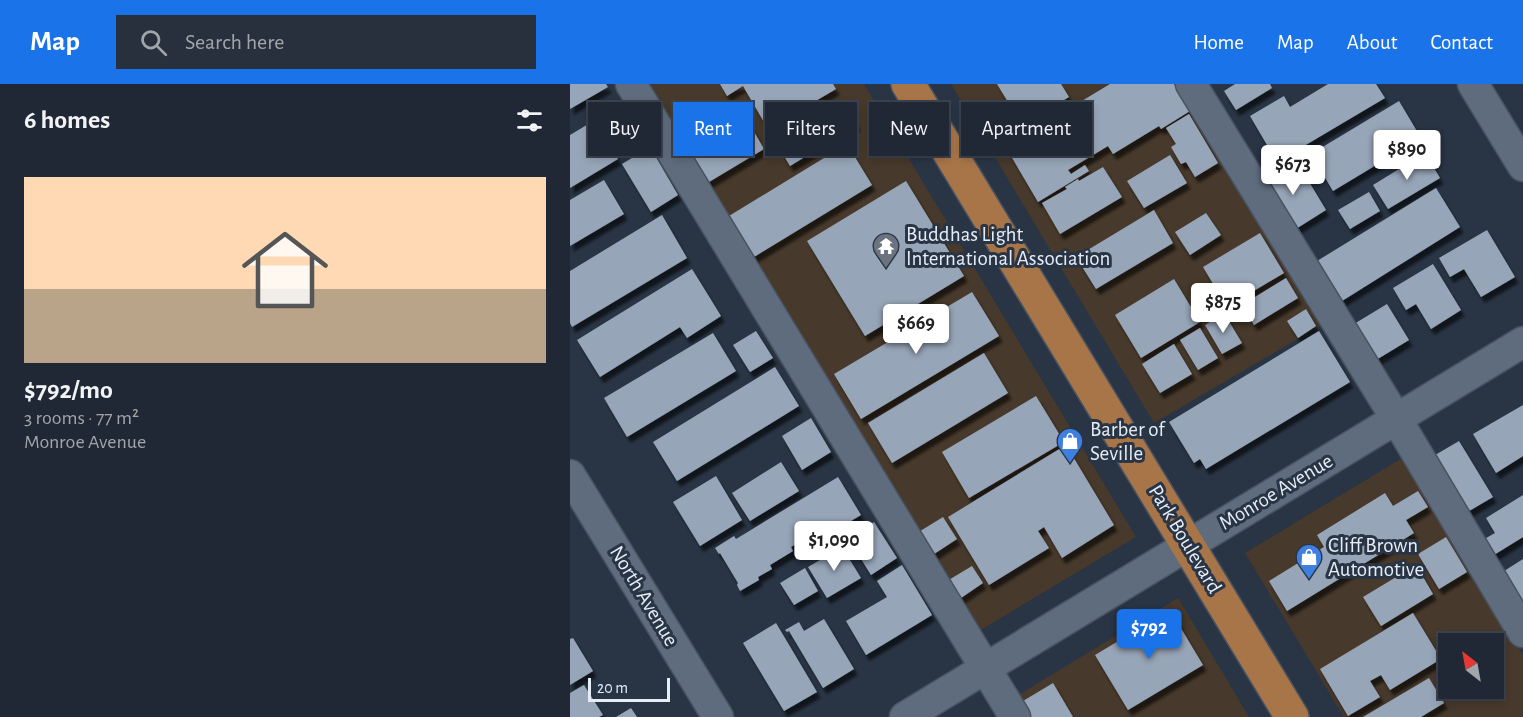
<!DOCTYPE html>
<html lang="en">
<head>
<meta charset="utf-8">
<style>
	:root { --surface:#1f2834; --page:#27303c; --text:#f1f3f6; --muted:#a1a6ac; --line:#3c444f; --accent:#1a73e8 }
	body { margin:0; font-family:"Alegreya Sans",sans-serif; background:var(--page); color:var(--text); height:100vh; display:flex; flex-direction:column; font-size:22px; white-space:nowrap }
	* { box-sizing:border-box; margin:0 }
	p { font-size:20px; color:var(--muted) }
	.icon { flex:none; width:33px; height:33px; fill:none; stroke:currentColor; stroke-width:2; stroke-linecap:round; stroke-linejoin:round }
	.map { position:relative; flex:1; overflow:hidden }
	.side { display:flex; flex-direction:column; background:var(--surface); width:570px }
	.side>* { flex:none }
	.banner { position:absolute; left:18px; top:18px; width:570px; height:54px; display:flex; gap:12px }
	.needle { width:39px; rotate:329deg }
	.buttons { position:absolute; left:868px; top:549px; display:grid; gap:12px }
	.buttons a { display:grid; place-items:center; width:66px; height:66px; border-radius:0px; background:var(--surface); box-shadow:0 3px 9px #0003,0 0 0 2px var(--line); font-size:30px }
	.scale { position:absolute; left:18px; bottom:15px; width:82px; box-sizing:border-box; padding-left:6px; border:3px solid #e5edf7; border-top:0; font-size:16px; line-height:21px; white-space:nowrap; color:#e5edf7; -webkit-text-stroke:4px #293545; paint-order:stroke }
	.price { position:absolute; translate:-50% -51px; padding:0 14px; border-radius:6px; background:#fff; color:#222; font-size:20px; line-height:39px; filter:drop-shadow(0 2px 3px #0008) }
	.price::after { content:''; position:absolute; left:50%; top:36px; width:18px; height:14px; margin-left:-9px; background:inherit; clip-path:polygon(0 0,100% 0,50% 100%) }
	.price.on { background:var(--accent); color:#fff }
	ul { padding:0; list-style:none }
	li { display:grid; align-content:center; gap:12px; height:318px; padding:0 24px }
	li span { display:grid; place-items:center; height:186px; border-radius:0px; color:#555 }
	li>.icon { margin-inline-start:auto }
	span .icon { width:108px; height:108px; fill:#fffc; stroke-width:1 }
	li b { font-size:26px }
	h2 { display:flex; justify-content:space-between; align-items:center; height:72px; padding:0 24px; font-size:26px }
	.chip { padding:0 21px; border-radius:0px; background:var(--surface); box-shadow:0 3px 9px #0003,0 0 0 2px var(--line); font-size:21px; line-height:54px }
	.chip.on { background:var(--accent); color:#fff }
	header { display:flex; align-items:center; gap:36px; box-sizing:border-box; height:84px; padding:0 30px; background:var(--accent); color:#fff }
	header strong { font-size:28px }
	nav { display:flex; gap:33px; margin-inline-start:auto; font-size:21px }
	.search { width:420px; height:54px; background:var(--page); display:flex; align-items:center; gap:15px; box-sizing:border-box; padding:0 21px; border-radius:0px; color:var(--muted); font-size:22px }
	main { display:flex; flex:1; min-height:0 }
	.map>svg:first-child { display:block }
</style>
</head>
<body>
<header>
<strong>Map</strong>
<div class="search"><svg class="icon" aria-label="search" viewBox="0 0 24 24"><circle cx="10" cy="10" r="6"/><path d="M15 15l6 6"/></svg>Search here</div>
<nav><a>Home</a><a>Map</a><a>About</a><a>Contact</a></nav>
</header>
<main>
<section class="side">
<h2>6 homes<svg class="icon" aria-label="filters" viewBox="0 0 24 24"><path d="M4 7h16M4 17h16"/><circle cx="9" cy="7" r="2"/><circle cx="15" cy="17" r="2"/></svg></h2>
<ul>
<li><span style="background:linear-gradient(#ffd9b3 60%,#b9a48a 0)"><svg class="icon" aria-label="home" viewBox="0 0 24 24"><path d="M3 11l9-7 9 7M6 9v11h12V9"/></svg></span><div><b>$792/mo</b><p>3 rooms · 77 m²</p><p>Monroe Avenue</p></div></li>
</ul>
</section>
<div class="map">
<svg width="953" height="633" viewBox="0 0 953 633">
	<defs>
		<filter id="shadow"><feDropShadow dx="3.5" dy="6" stdDeviation="1.5" flood-color="#0009"/></filter>
	</defs>
	<rect width="100%" height="100%" fill="#293545"/>
	<!-- commercial -->
	<path fill="#47392b" fill-rule="evenodd" d="M80 0H294L566 453 409 547Z
		M381 0H607L750 242 584 339Z
		M834 373 953 571V633H774L675 469ZM879 560H924V604H879Z
		M608 514 679 633H457L445 613Z"/>
	<!-- building -->
	<path fill="#97a5b8" filter="url(#shadow)" d="M0 0H36L38 3 0 25Z
		M150 0H263L266 5 198 45 173 2 157 12Z
		M427 0H491L499 13 452 41Z
		M540 0H604L620 27 591 45 589 42 543 70 538 62 498 86 501 90 515 81 519 87 468 118 438 67 454 57 452 53Z
		M665 0H700L702 4 666 26 654 7Z
		M758 0H806L815 14 707 78 680 32 714 12 720 23Z
		M272 17 287 41 220 82 205 57Z
		M829 17 851 54 763 107 741 70Z
		M141 26 154 48 176 34 194 65 134 101 102 49Z
		M619 30 648 79 625 93 616 78 611 80 601 63 606 60 596 44Z
		M25 36 48 75 0 104V51Z
		M277 60 302 101 179 176 154 135Z
		M80 63 108 111 81 128 52 80Z
		M855 69 870 94 818 125 803 101Z
		M600 71 617 99 574 124 557 97Z
		M726 76 756 126 721 148 690 97Z
		M533 83 552 113 490 150 472 119 497 105 495 103 508 95 509 97Z
		M34 96 54 130 0 162V116Z
		M336 97 394 192 295 252 237 157Z
		M866 104 890 143 772 217 747 177Z
		M799 108 810 127 780 145 768 126Z
		M584 126 603 159 526 205 506 173Z
		M636 129 651 151 620 171 605 148Z
		M92 131 117 174 2 243 0 239V187Z
		M917 146 945 193 911 213 894 185 880 193 869 174Z
		M690 149 714 189 657 223 633 183Z
		M863 180 891 226 861 245 846 220 836 226 823 204Z
		M122 185 151 232 117 254 110 243 30 293 7 256Z
		M716 194 728 214 684 241 672 221Z
		M604 195 630 238 571 274 545 231Z
		M402 208 429 252 291 335 264 290Z
		M817 220 839 256 801 279 779 243Z
		M736 225 746 242 728 254 717 237Z
		M654 229 672 259 652 270 635 241Z
		M630 244 648 274 628 286 610 256Z
		M186 247 203 274 180 288 163 261Z
		M749 247 780 298 636 385 630 375 624 379 599 338Z
		M143 249 166 287 57 353 34 314Z
		M604 260 622 290 590 309 572 280Z
		M414 269 438 309 322 379 298 339Z
		M205 283 229 322 107 397 83 358Z
		M466 312 494 358 399 414 372 368Z
		M953 321V372L926 389 903 350Z
		M241 334 261 368 232 386 212 352Z
		M889 357 923 413 894 430 860 374Z
		M496 361 544 441 492 474 474 443 468 447 479 464 419 501 378 433Z
		M211 378 229 407 180 437 162 409Z
		M146 392 172 436 130 462 103 418Z
		M268 393 291 431 261 449 257 442 221 463 223 467 200 481 202 485 188 493 189 496 170 507 167 501 168 499 150 469 149 470 145 464 164 452 166 455Z
		M848 407 858 423 836 436 844 449 717 527 699 497 754 463 747 451 815 409 823 422Z
		M953 411V453L919 474 909 458 925 449 916 434Z
		M373 433 387 455 361 472 347 449Z
		M304 438 327 474 301 491 278 454Z
		M876 453 897 488 869 505 848 470Z
		M272 463 291 494 257 514 238 483Z
		M953 475V526L931 489Z
		M332 481 362 531 296 571 276 537 317 513 307 497Z
		M846 481 863 510 811 542 793 513Z
		M402 482 413 499 388 516 377 497Z
		M235 484 248 507 224 521 210 499Z
		M600 526 633 581 558 626 525 571Z
		M843 529 871 575 820 606 811 591 800 597 810 613 778 632 750 585Z
		M254 535 284 585 253 604 219 547 217 548 215 546 229 538 234 547Z
		M206 539 247 608 214 627 173 559Z
		M3 554 23 587 0 601V555Z
		M879 582V603L870 588Z
		M859 594 874 619 851 633H793Z
		M483 599 503 633H456L448 620Z
		M14 601 33 631 29 633H0V609Z
		M61 624 67 633H46Z"/>
	<g fill="none" stroke-linecap="round" stroke-linejoin="round">
		<!-- minor casing -->
		<g stroke="#485260" stroke-width="33">
			<path id="minor" d="M61 0 445 633
				M621 0 827 336 953 548
				M903 0 953 82
				M0 391 148 633
				M335 633 953 258"/>
		</g>
		<!-- major casing -->
		<g stroke="#485260" stroke-width="36">
			<path id="major" d="M338 0 722 633"/>
		</g>
		<!-- minor -->
		<use href="#minor" stroke="#5f6c7e" stroke-width="30"/>
		<!-- major -->
		<use href="#major" stroke="#a87548" stroke-width="33"/>
	</g>
	<!-- icons -->
	<defs>
		<g id="temple-pin" transform="scale(1.35)"><path d="M0 17L-7.5 6A9.5 9.5 0 1 1 7.5 6Z" fill="#6b7280" stroke="#293545"/><path d="M0-6L5-2H3V0L6.5 2.5H4V6H1.5V3h-3V6H-4V2.5H-6.5L-3 0V-2H-5Z" fill="#fff"/></g>
		<g id="shop-pin" transform="scale(1.35)"><path d="M0 17L-7.5 6A9.5 9.5 0 1 1 7.5 6Z" fill="#3f7fe0" stroke="#293545"/><path d="M-5-2.5h2.3a2.7 3.5 0 0 1 5.4 0H5L5.5 6h-11ZM-1.5-2.5h3a1.5 2.3 0 0 0-3 0Z" fill="#fff"/></g>
	</defs>
	<g fill-rule="evenodd">
		<use href="#temple-pin" x="316" y="162"/>
		<use href="#shop-pin" x="500" y="357"/>
		<use href="#shop-pin" x="739" y="473"/>
	</g>
	<g text-anchor="middle" dominant-baseline="central" stroke-width="6" stroke-linejoin="round" paint-order="stroke">
		<!-- poi labels -->
		<g font-size="21" fill="#e5edf7" stroke="#293545" text-anchor="start">
			<text x="336" y="150">Buddhas Light<tspan x="336" dy="24">International Association</tspan></text>
			<text x="520" y="345">Barber of<tspan x="520" dy="24">Seville</tspan></text>
			<text x="758" y="461">Cliff Brown<tspan x="758" dy="24">Automotive</tspan></text>
		</g>
		<!-- street labels -->
		<g font-size="21" fill="#e5edf7" stroke="#293545">
			<text transform="translate(706 408) rotate(-31)">Monroe Avenue</text>
			<text transform="translate(615 455) rotate(59)">Park Boulevard</text>
			<text transform="translate(74 512) rotate(59)">North Avenue</text>
		</g>
	</g>
</svg>
<div class="buttons">
<a><svg class="needle" viewBox="-14 -14 28 28"><path d="M0-13l5 13h-10z" fill="#e53935"/><path d="M0 13l5-13h-10z" fill="#a1a6ac"/></svg></a>
</div>
<div class="scale">20 m</div>
<b class="price" style="left:837px;top:97px">$890</b>
<b class="price" style="left:723px;top:112px">$673</b>
<b class="price" style="left:653px;top:250px">$875</b>
<b class="price" style="left:346px;top:271px">$669</b>
<b class="price" style="left:264px;top:488px">$1,090</b>
<b class="price on" style="left:579px;top:576px">$792</b>
<div class="banner">
<a class="chip">Buy</a>
<a class="chip on">Rent</a>
<a class="chip">Filters</a>
<a class="chip">New</a>
<a class="chip">Apartment</a>
</div>
</div>
</main>
</body>
</html>
